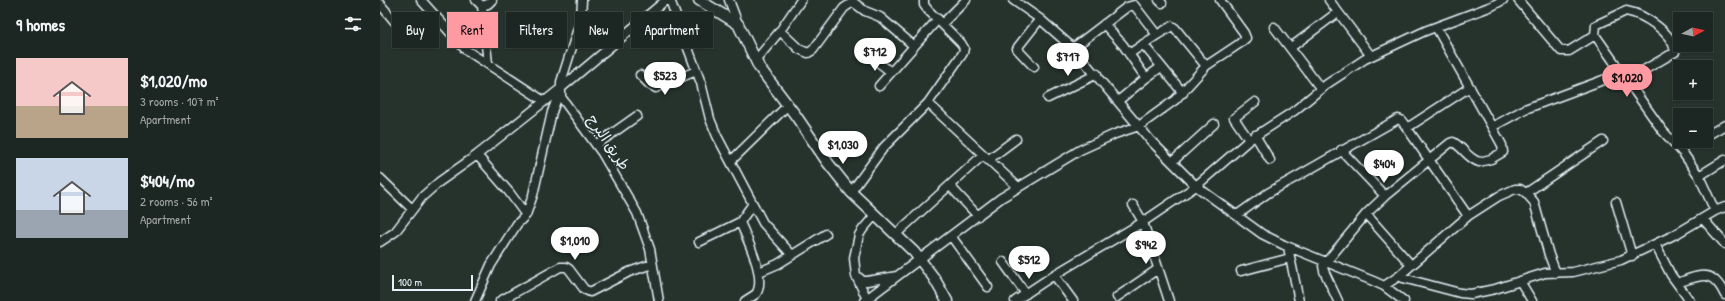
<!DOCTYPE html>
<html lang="en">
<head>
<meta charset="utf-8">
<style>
	:root { --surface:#1c2622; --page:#252e2a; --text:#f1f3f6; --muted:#a0a5a5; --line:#3a4340; --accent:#ff9aa2 }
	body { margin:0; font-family:"Patrick Hand","Playpen Sans Arabic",sans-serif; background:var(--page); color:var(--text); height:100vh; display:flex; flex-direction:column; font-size:15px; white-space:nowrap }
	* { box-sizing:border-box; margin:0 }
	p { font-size:13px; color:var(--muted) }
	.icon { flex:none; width:22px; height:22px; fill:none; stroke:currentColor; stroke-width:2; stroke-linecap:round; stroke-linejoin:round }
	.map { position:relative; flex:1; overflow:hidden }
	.details { display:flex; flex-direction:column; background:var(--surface); width:380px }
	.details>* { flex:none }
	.banner { position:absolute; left:12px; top:12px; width:380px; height:36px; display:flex; gap:8px }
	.needle { width:26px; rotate:82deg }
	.fabs { position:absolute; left:1293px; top:12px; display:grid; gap:8px }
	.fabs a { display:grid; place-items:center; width:40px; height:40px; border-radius:0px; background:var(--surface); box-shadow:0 1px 3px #0004,0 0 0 1px var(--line); font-size:20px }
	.scale { position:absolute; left:12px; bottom:10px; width:81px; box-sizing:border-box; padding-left:4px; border:2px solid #e8f1f8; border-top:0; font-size:11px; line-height:14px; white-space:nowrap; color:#e8f1f8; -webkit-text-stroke:3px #26332d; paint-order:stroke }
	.price { position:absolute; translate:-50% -34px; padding:0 9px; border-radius:14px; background:#fff; color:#222; font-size:13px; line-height:26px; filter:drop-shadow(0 1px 2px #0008) }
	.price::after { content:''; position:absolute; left:50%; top:24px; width:12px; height:9px; margin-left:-6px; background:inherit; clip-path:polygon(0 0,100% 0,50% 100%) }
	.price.selected { background:var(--accent); color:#111 }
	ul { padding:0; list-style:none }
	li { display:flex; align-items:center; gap:12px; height:100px; padding:0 16px }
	li span { display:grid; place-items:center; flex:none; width:112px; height:80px; border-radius:0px; color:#555 }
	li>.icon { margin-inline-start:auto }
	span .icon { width:48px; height:48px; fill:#fffc; stroke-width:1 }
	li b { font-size:17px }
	h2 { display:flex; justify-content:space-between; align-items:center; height:48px; padding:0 16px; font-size:17px }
	.chip { padding:0 14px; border-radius:0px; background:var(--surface); box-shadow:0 1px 3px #0004,0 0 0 1px var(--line); font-size:14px; line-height:36px }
	.chip.selected { background:var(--accent); color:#111 }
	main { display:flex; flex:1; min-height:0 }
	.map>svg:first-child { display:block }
</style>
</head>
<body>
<main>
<section class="details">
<h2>9 homes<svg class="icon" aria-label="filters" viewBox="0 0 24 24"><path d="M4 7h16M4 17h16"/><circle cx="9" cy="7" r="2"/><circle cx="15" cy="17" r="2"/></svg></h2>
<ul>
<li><span style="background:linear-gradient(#f6c9c9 60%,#b9a48a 0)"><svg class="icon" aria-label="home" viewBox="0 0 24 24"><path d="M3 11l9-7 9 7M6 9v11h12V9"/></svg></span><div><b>$1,020/mo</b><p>3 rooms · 107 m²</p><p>Apartment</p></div></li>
<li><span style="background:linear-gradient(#c9d6e8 65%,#9aa5b1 0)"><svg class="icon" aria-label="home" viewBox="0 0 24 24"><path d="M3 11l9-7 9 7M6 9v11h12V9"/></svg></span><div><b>$404/mo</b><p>2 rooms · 56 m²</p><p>Apartment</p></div></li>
</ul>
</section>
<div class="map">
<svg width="1345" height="301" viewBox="0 0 1345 301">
	<rect width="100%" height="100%" fill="#26332d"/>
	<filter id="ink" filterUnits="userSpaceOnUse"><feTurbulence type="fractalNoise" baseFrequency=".025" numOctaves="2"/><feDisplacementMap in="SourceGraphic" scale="8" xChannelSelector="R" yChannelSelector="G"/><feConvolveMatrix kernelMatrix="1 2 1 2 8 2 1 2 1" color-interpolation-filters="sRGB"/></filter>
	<g filter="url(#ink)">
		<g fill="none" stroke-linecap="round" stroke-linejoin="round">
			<!-- minor casing -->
			<g stroke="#e8f1f8" stroke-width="11">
				<path id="minor" d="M41 0 86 50 164 101
					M96 0 102 6 108 4 112 0
					M202 0 201 19 181 82V97L222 153 257 213 270 249 279 301
					M290 0 321 83 330 119 337 136 383 223 412 255
					M349 0 358 24
					M633 0 660 19 693 48 771 141 816 186 882 234 904 245 993 281 1004 286 1024 301
					M779 0 782 3
					M949 0 991 56
					M1138 0 1181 51H1189L1215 35 1282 130 1303 153 1319 176 1335 211 1345 207
					M0 4 26 35
					M102 6 108 64
					M562 24 586 0
					M724 24 743 45 766 78 738 101
					M894 27 910 48 958 12
					M1056 27 1112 127 1145 109 1242 73
					M400 31 419 49 428 53 433 50 464 8 473 2 485 11 500 17 534 46
					M1215 35 1216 25 1246 11C1263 14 1293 32 1295 52L1247 80
					M763 44 803 93
					M693 48 747 7 754 5 777 35 792 26 795 28 826 66 859 44 866 38 864 33 840 0
					M910 48 941 89
					M749 54 777 35
					M490 56 511 72
					M376 60 400 31 421 0
					M654 67 637 49 638 47 660 19
					M260 75 270 85 276 88 316 71
					M766 78 781 67
					M499 86 558 19
					M668 98 717 74
					M548 103 638 187
					M1027 128 1090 87
					M875 135 890 160
					M1326 136 1345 125
					M869 140 854 118 875 102
					M216 145 257 116
					M1298 147 1313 141
					M961 150 1005 196
					M97 155 129 192 146 215
					M608 160 636 139
					M351 161 408 105
					M792 162 834 124
					M1319 176 1345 160
					M0 178 32 209
					M570 186 598 216
					M471 192 504 147 548 103 583 53 584 48 581 43 548 10 544 5V0
					M1146 193 1223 141
					M1236 202 1252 256
					M753 205 763 222 789 301
					M986 214 1031 265
					M857 215 888 193 1018 119 1021 120 1027 128 1088 216
					M1323 219 1345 244
					M360 222C367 239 387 278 376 294L365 301
					M516 234 603 155
					M571 236 608 287
					M0 242 15 232 42 197 59 182 97 155 180 89 286 0
					M319 242 360 222 372 205
					M1275 244 1296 234 1335 211
					M908 247 919 301
					M623 262 646 294
					M861 271 910 258
					M379 272 398 264 446 234
					M674 275 693 301
					M477 276 483 281H487L517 276
					M1019 276 1023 278 1080 293 1091 294 1115 289 1165 273 1193 272 1241 260 1275 244 1291 275 1310 301
					M1140 281 1152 301
					M1297 283C1321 275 1332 268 1345 295
					M1004 286 1019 276 1088 216 1119 196 1135 189H1140L1146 193 1154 202 1169 255 1176 273
					M737 297 778 269
					M487 299 476 276 474 258 479 235 483 229 495 215
					M95 301 111 265 137 224 146 215 153 195 172 112 180 90
					M120 301 180 267H186L189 269 204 289 210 292 249 272 272 264
					M484 301 621 198 700 150 735 134 759 126 795 100 826 66
					M635 301 674 275 763 222 816 186 869 140 914 111 947 84 985 59 1045 31 1112 6 1123 0
					M958 301 944 271 943 266 986 214 1005 196 1070 143 1073 142C1083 147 1087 158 1099 162L1111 159 1123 152 1122 145 1112 127"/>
			</g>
			<!-- major casing -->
			<g stroke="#e8f1f8" stroke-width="13">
				<path id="major" d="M319 0 358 24 379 67 416 116 448 163 471 192 534 252 554 278 567 301"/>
			</g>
			<!-- minor -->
			<use href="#minor" stroke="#26332d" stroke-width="8"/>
			<!-- major -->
			<use href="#major" stroke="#26332d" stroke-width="10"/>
		</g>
	</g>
	<g text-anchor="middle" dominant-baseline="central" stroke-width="3" stroke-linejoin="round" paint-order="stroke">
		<!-- street labels -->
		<g font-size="15" fill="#e8f1f8" stroke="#26332d">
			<text transform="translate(229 142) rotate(56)">طريق البرج</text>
		</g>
	</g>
</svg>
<div class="fabs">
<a><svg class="needle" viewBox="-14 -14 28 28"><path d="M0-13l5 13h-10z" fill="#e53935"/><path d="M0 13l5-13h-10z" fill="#a0a5a5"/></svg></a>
<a>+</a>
<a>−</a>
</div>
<div class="scale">100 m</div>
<b class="price" style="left:495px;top:72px">$712</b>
<b class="price" style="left:688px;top:77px">$717</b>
<b class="price" style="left:285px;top:96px">$523</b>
<b class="price selected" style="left:1247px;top:98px">$1,020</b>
<b class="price" style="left:463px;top:165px">$1,030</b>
<b class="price" style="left:1004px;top:184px">$404</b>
<b class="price" style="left:195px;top:261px">$1,010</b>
<b class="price" style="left:766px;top:265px">$942</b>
<b class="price" style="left:649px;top:280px">$512</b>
<div class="banner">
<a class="chip">Buy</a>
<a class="chip selected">Rent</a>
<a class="chip">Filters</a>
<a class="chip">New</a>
<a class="chip">Apartment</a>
</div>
</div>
</main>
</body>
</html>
